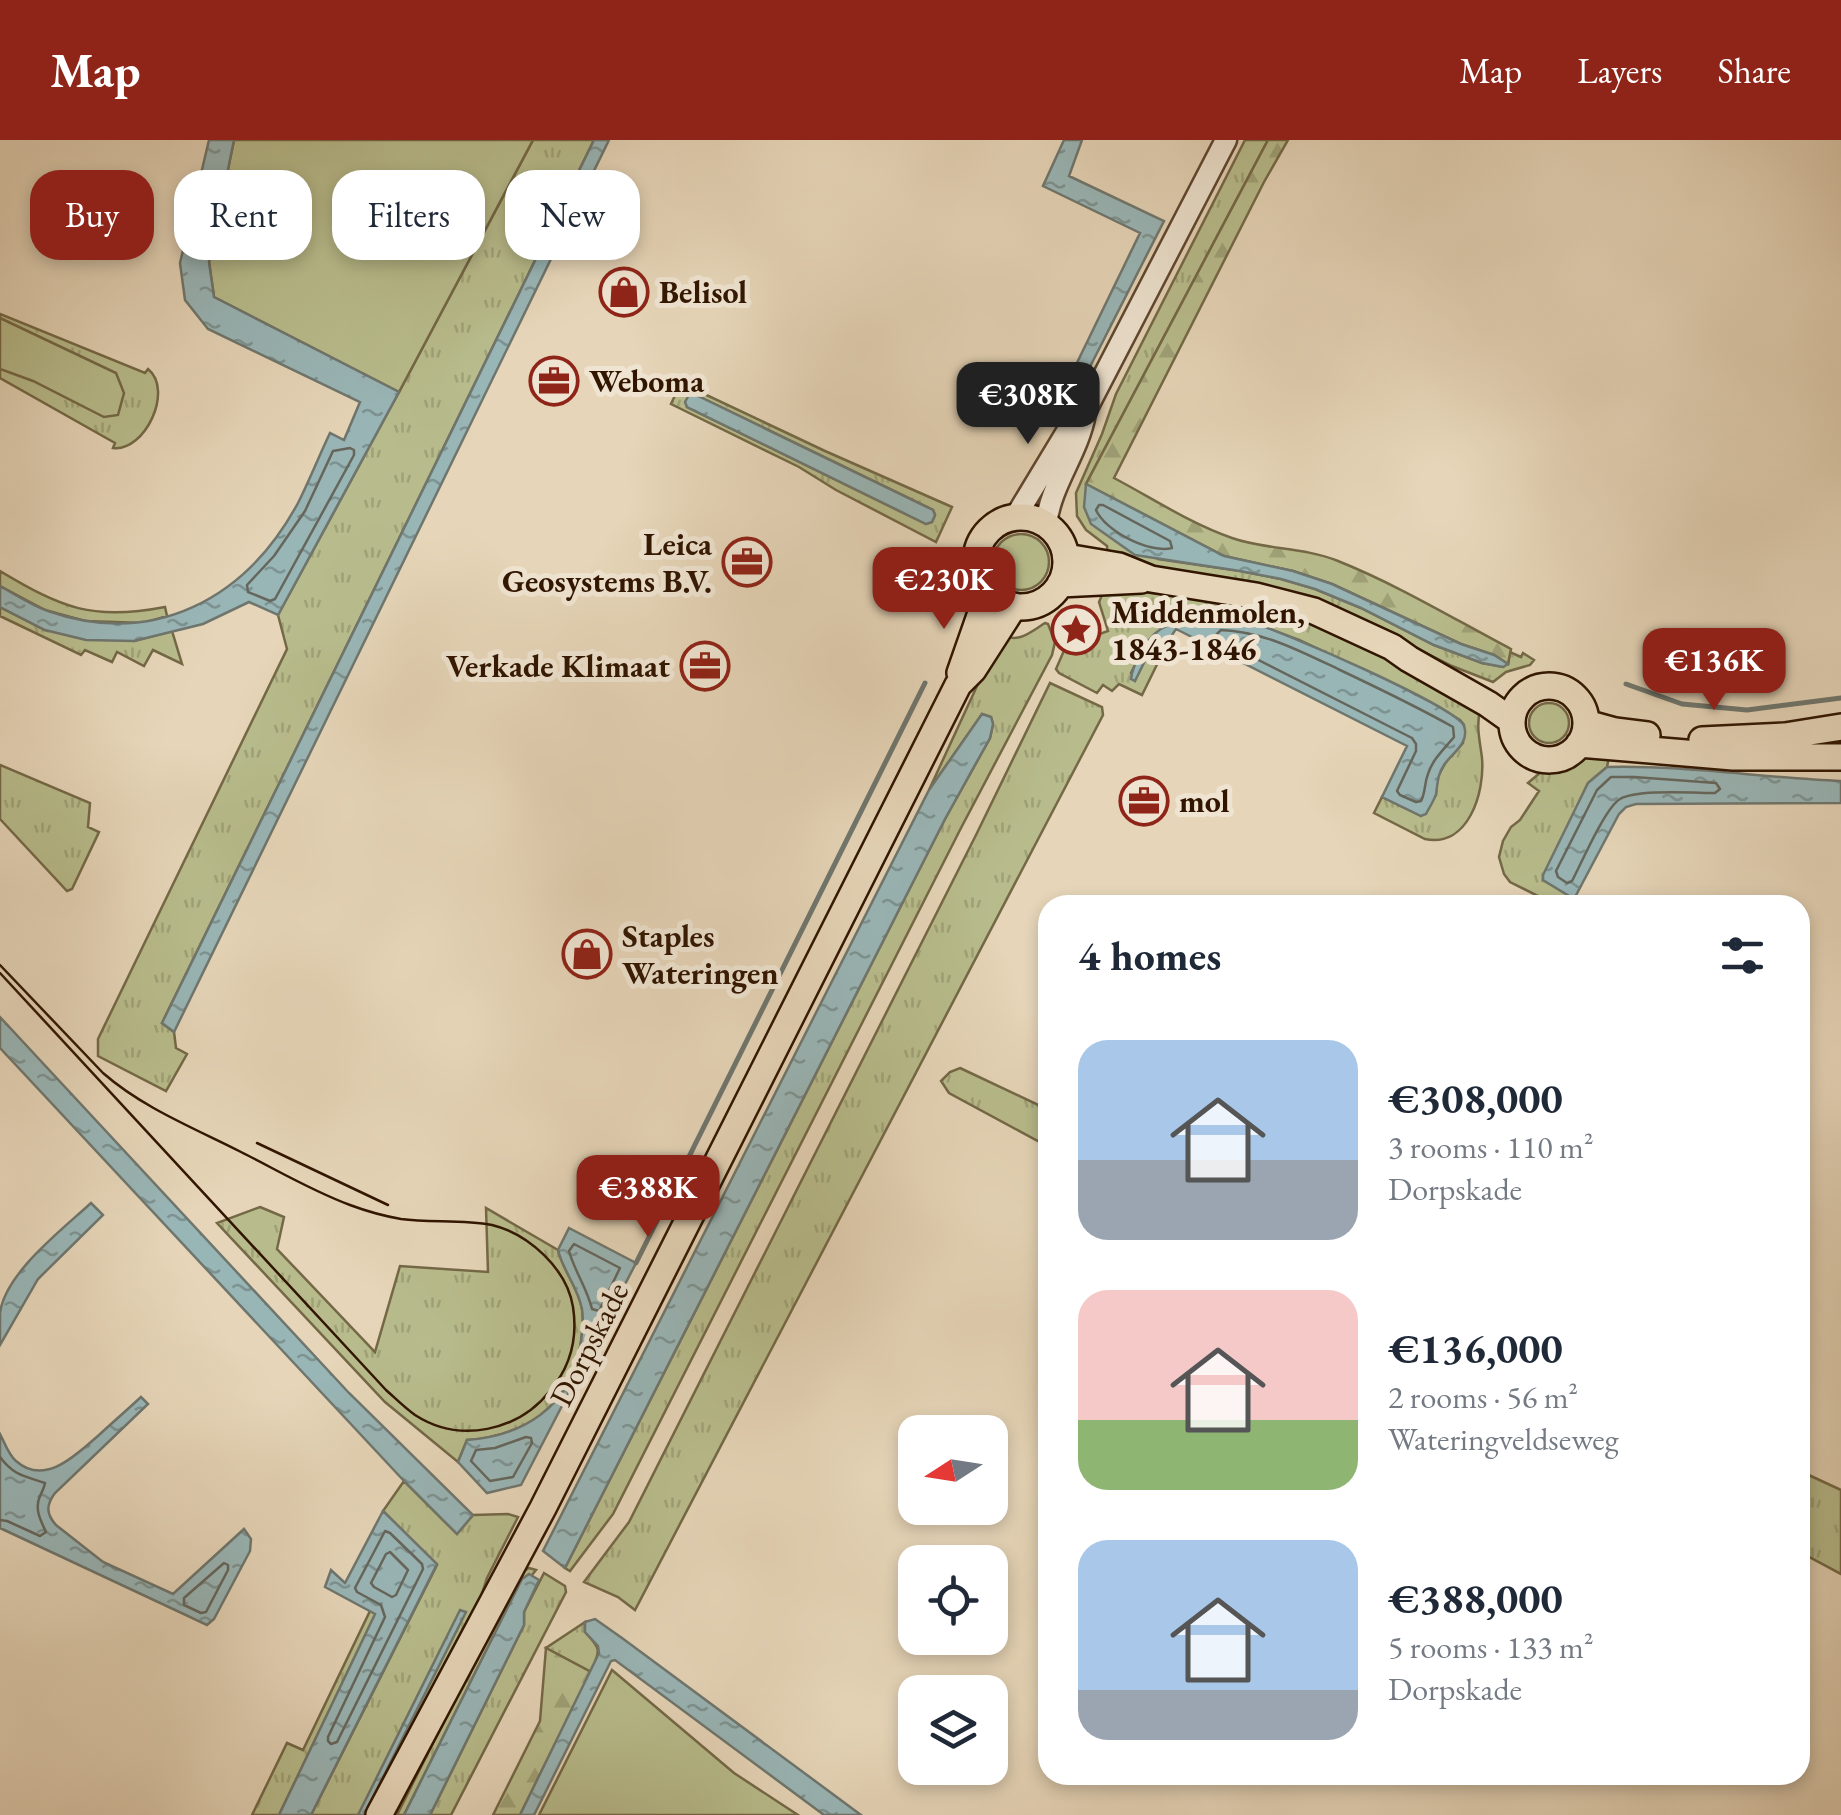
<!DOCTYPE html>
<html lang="en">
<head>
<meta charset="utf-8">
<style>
	:root { --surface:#fff; --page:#f6f6f7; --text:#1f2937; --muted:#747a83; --accent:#8f2418 }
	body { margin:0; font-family:"EB Garamond",serif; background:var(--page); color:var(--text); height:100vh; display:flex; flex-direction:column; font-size:38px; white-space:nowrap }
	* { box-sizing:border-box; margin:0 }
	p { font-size:32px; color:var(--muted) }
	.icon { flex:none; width:55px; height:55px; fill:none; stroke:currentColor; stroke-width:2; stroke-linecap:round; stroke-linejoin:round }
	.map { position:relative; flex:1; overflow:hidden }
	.side { position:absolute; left:1038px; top:755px; width:772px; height:890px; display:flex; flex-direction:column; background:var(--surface); border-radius:30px; box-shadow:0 5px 15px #0003 }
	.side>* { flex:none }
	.guide { position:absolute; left:30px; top:30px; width:858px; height:90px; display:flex; gap:20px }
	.needle { width:65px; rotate:258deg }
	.controls { position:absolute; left:898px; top:1275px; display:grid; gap:20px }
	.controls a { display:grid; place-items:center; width:110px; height:110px; border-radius:20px; background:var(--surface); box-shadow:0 5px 15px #0003; font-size:50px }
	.price { position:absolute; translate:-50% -85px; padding:0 22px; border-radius:20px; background:var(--accent); color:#fff; font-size:32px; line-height:65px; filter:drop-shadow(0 2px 5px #0008) }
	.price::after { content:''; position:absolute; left:50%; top:60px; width:30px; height:22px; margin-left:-15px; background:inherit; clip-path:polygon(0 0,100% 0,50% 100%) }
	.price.on { background:#222; color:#fff }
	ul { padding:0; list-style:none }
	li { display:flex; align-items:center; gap:30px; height:250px; padding:0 40px }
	li span { display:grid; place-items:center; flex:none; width:280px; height:200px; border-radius:30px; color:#555 }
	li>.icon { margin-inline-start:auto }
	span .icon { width:120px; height:120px; fill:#fffc; stroke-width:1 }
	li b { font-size:42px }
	h2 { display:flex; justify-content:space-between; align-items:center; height:120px; padding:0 40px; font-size:42px }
	.pill { padding:0 35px; border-radius:30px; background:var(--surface); box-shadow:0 5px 15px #0003; font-size:35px; line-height:90px }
	.pill.on { background:var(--accent); color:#fff }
	header { display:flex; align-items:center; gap:60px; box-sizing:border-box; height:140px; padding:0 50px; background:var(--accent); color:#fff }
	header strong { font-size:48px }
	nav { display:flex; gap:55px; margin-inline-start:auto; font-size:35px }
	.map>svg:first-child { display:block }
</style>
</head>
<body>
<header>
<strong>Map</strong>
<nav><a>Map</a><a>Layers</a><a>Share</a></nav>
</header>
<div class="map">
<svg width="1841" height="1675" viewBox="0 0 1841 1675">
	<defs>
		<pattern id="grass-tufts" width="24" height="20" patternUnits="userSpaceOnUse" patternTransform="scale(2.5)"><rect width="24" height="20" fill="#b8bc8c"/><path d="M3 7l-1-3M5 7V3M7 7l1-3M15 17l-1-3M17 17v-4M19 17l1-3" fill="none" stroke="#9fa177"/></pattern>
		<pattern id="forest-firs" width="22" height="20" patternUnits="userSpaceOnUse" patternTransform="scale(2.5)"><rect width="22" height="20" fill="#b8bc8c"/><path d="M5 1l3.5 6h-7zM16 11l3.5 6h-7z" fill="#9fa177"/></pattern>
		<pattern id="water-ripples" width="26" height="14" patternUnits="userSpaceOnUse" patternTransform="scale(2.5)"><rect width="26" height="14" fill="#99b6b7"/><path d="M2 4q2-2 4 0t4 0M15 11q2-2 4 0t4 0" fill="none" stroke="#7d9392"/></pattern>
	</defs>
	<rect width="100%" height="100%" fill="#e6d5b8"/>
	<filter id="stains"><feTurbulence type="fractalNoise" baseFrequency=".002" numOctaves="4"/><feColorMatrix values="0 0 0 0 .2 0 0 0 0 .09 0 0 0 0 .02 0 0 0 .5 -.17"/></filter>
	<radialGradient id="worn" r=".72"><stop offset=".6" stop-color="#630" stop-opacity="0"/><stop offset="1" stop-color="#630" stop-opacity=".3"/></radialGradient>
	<!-- grass -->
	<path fill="url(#grass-tufts)" stroke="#746846" stroke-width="2.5" fill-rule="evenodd" d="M533 0H594L162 883 174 892 176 908 187 914 166 951 98 916V899L287 509 278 475 399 252Z
		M1245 0H1268L1086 344 1158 419 1240 431 1281 439 1315 449 1361 468 1434 505 1482 523 1503 527 1508 523 1510 512 1521 517 1523 513 1534 520 1530 525 1506 532 1493 542 1452 526 1384 492 1108 419 1107 406 1086 390 1077 376 1076 353 1102 294 1116 254Z
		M0 174 145 233 148 229C174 250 145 312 113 308L115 303 0 238Z
		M681 243 825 311 952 367 936 402 836 350 799 327 671 264ZM694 254 933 370 935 375 932 382 926 384 687 267 689 255Z
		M0 431C62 468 92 481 165 467L167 476 144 483 85 481 45 470 0 446Z
		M1105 448 1262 465 1358 500 1480 570C1476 588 1480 601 1482 618 1485 653 1468 708 1425 699L1374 673 1382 657 1421 676 1436 655 1437 638 1446 622 1463 603 1464 585 1460 580 1409 551 1299 500 1247 481 1179 482 1146 503 1131 533 1135 540 1153 504 1170 498 1142 555 1119 544 1112 551 1103 545 1097 553 1059 533 1056 529 1066 506 1108 491 1099 462Z
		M0 467 45 490 134 501 172 491 182 524 153 510 144 526 117 512 112 522 85 510 81 515 0 476Z
		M1045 483 1048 484 1055 502 1052 515 961 688 613 1374 570 1431 565 1428 945 679 990 598 993 584 991 577 982 574 929 650 1001 494C1018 504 1029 493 1045 483Z
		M1050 543 1102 567 1103 575 635 1470 618 1457 584 1442 629 1382 976 695Z
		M1610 612 1607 627 1588 643 1543 740 1586 765H1556L1510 742 1504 734 1499 717 1503 701 1511 687 1520 680 1539 651 1528 643 1541 632 1562 627 1580 617Z
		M0 625 90 663 88 687 99 692 72 749 67 751 0 679Z
		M960 928 1047 969V1006L949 953 941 941 950 932Z
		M260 1067 284 1077 277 1109 375 1212 400 1126 488 1132 486 1068 558 1110C563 1131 578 1147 582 1169 584 1181 582 1196 580 1208 570 1267 523 1296 467 1300L458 1322 385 1262 217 1083Z
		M1800 1331 1841 1350V1434L1800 1412Z
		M404 1341 457 1394 473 1375 508 1374 518 1377 487 1438 476 1472 374 1675H311L437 1425 383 1371Z
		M529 1428 536 1430 532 1435 522 1439 404 1675H397L517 1435Z
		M544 1433 565 1446 566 1452 451 1675H430L524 1485V1472Z
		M370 1471 376 1474 279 1675H252L287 1603 303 1610Z
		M585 1482V1492C602 1510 600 1510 591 1532L546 1508Z"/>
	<!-- forest -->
	<path fill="url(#forest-firs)" stroke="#746846" stroke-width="2.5" d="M1268 0H1288L1264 42 1114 338C1152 358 1191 384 1232 398 1266 410 1304 407 1338 421 1398 445 1454 479 1511 509L1508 524 1494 515 1461 504 1332 444 1293 431 1224 416 1086 344Z
		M546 1508 591 1532 520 1675H493L540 1581Z"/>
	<!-- green -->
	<path fill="#b8bc8c" stroke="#746846" stroke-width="2.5" d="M234 0H533L399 252 214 157 209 122Z
		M0 178 116 233 124 253 118 275 104 277 33 241 0 229Z
		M993 422a28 28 0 1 1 56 0a28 28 0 1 1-56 0Z
		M1529 583a20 20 0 1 1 40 0a20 20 0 1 1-40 0Z
		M612 1530 734 1633 798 1675H539Z"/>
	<!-- water -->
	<path fill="url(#water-ripples)" stroke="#6f766e" stroke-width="2.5" d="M209 0H234L209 122 214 157 399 252 278 475 249 462 203 484 134 501 86 500 45 490 0 467V446C15 454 31 465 48 471 154 508 246 459 298 363 309 341 319 316 330 293L344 300 360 262 208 189 185 160 180 123Z
		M594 0H609L174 892 162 883Z
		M1064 0H1082L1069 36 1164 81 1068 270 1057 264 1140 93 1043 46Z
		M694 254 933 370 935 375 932 382 926 384 687 267 685 262 689 255Z
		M1086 344 1224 416 1293 431 1332 444 1461 504 1494 515 1508 524 1503 527 1482 523 1434 505 1361 468 1315 449 1281 439 1240 431 1135 415 1091 384 1084 367Z
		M1212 480C1225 480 1238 479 1250 482 1278 489 1457 567 1464 586 1470 603 1452 613 1444 625 1437 636 1438 642 1436 654 1434 661 1429 668 1426 674L1421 676 1382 657 1407 606 1176 489 1170 498 1153 504 1135 541 1131 539C1132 528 1137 519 1143 509 1159 479 1182 482 1212 480Z
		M982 574 991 577 993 584 990 598 945 679 565 1428 543 1411 929 650Z
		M1607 627C1685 625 1763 638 1841 641V663L1636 664 1626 667 1619 674 1574 759 1543 740V735L1588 643Z
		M0 877 349 1253 473 1375 457 1394 404 1341 0 908Z
		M91 1063 103 1075 38 1139 0 1205C0 1194 0 1183 0 1173 5 1133 63 1089 91 1063Z
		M569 1088 636 1123 521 1345 487 1353 458 1322 467 1300C523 1296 570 1267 580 1208 582 1196 584 1181 582 1169 578 1147 563 1131 558 1110Z
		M141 1257 148 1264 55 1353C46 1365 46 1374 56 1385L103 1422 173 1454 244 1389 251 1399 250 1411 214 1479 207 1485 0 1388V1294C5 1303 8 1314 16 1321 45 1347 77 1314 99 1295 113 1282 127 1270 141 1257Z
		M383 1371 437 1424 311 1675H279L375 1474 325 1447 331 1430 345 1443Z
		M529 1434 539 1440 524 1472V1485L430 1675H404L522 1439Z
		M460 1470 466 1472 364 1675H358Z
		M595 1479 622 1498 861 1675H824L615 1520 611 1521 534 1675H520L599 1513 598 1506 585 1492V1482Z"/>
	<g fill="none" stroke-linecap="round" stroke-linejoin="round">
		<!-- shore -->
		<path stroke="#65665c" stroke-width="2.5" d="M350 308 354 310V315L275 459 270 461 248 452 247 445 274 416 305 371 333 311Z
			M1099 365H1103L1170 401 1172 408C1150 414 1105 391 1096 370Z
			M1221 490C1265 492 1300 511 1340 530 1378 548 1416 566 1453 587L1454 597C1445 608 1432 620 1428 634 1424 644 1426 651 1421 661L1416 662 1400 655 1397 651 1416 611V604L1412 598 1219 500 1216 495Z
			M1634 637 1716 643 1720 649 1715 653C1694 653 1637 649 1620 659 1605 668 1582 722 1572 741L1567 743 1558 737 1556 731 1597 650 1611 637Z
			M574 1104 620 1128 599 1171 592 1169C587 1148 574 1130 569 1111Z
			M526 1297 531 1298 532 1303 513 1337 490 1341 471 1321 476 1310 495 1308Z
			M0 1317C14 1336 25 1336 45 1343 44 1348 42 1352 40 1356 34 1369 41 1381 46 1392L40 1396 7 1381 0 1380
			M385 1391 390 1393 422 1424 423 1429 337 1602 331 1604 328 1601V1597L385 1477 381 1465 357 1452 355 1448Z
			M390 1412 408 1430 396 1455 392 1457 374 1447 371 1443 386 1414Z
			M224 1423 228 1425V1430L206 1472 201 1473 184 1465V1458Z"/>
		<!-- stream -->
		<path stroke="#6f766e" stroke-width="5" d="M1626 544 1682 564 1747 570 1841 558
			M636 1123 925 543"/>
		<!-- minor casing -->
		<g stroke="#5e452e" stroke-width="25">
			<path id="minor" d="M1016 376 1068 290 1085 272 1226 0
				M1046 384C1051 344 1078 313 1085 274"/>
		</g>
		<!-- major casing -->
		<g stroke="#311500" stroke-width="30">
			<path id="major" d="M976 422a45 45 0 1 1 90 0a45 45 0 1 1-90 0Z
				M1066 417 1119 426 1151 439 1256 456 1314 471 1392 507 1409 519 1488 564 1512 581
				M1060 444 1141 440
				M960 533 988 453
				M1512 583a37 37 0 1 1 74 0a37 37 0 1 1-74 0Z
				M1586 583 1615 591 1647 595
				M1702 600 1785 596 1841 587
				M1579 604 1733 617H1841
				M379 1675 543 1368 958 545 973 530 1014 466"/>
		</g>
		<!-- minor -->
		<use href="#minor" stroke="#efe4d1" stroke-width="20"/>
		<!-- major -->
		<use href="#major" stroke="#e6d5b8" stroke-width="25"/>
		<!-- tram -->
		<path stroke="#311500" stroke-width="2.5" d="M0 825 103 933C143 968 194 988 241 1012 277 1030 312 1051 350 1065 366 1071 384 1076 401 1079 431 1083 462 1079 492 1085 529 1094 567 1129 573 1167 578 1199 571 1226 550 1251 518 1291 460 1304 415 1275 405 1268 395 1258 386 1250L0 833
			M257 1003 388 1065"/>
	</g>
	<!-- icons -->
	<defs>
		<g id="shop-ring" transform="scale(2.5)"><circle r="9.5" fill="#efe4d1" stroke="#8f2418" stroke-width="1.5"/><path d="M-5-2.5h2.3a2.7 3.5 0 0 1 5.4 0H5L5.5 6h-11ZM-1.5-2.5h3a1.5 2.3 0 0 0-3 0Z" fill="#8f2418"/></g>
		<g id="office-ring" transform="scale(2.5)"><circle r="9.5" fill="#efe4d1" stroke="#8f2418" stroke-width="1.5"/><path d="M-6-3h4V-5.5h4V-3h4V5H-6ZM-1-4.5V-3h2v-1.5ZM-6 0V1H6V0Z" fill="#8f2418"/></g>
		<g id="sight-ring" transform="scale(2.5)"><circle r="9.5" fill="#efe4d1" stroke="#8f2418" stroke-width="1.5"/><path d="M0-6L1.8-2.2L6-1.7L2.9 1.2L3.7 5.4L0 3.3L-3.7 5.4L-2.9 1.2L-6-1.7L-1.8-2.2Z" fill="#8f2418"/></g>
	</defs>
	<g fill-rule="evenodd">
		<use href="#shop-ring" x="624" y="152"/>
		<use href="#office-ring" x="554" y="241"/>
		<use href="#office-ring" x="747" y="422"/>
		<use href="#sight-ring" x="1076" y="490"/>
		<use href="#office-ring" x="705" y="526"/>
		<use href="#office-ring" x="1144" y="661"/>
		<use href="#shop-ring" x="587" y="814"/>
	</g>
	<g text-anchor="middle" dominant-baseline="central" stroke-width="10" stroke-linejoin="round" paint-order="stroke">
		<!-- poi labels -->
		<g font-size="32" font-weight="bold" fill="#311500" stroke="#efe4d1" text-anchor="start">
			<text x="659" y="152">Belisol</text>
			<text x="589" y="241">Weboma</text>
			<text x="712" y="404" text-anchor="end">Leica<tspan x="712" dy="37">Geosystems B.V.</tspan></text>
			<text x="1111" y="472">Middenmolen,<tspan x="1111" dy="37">1843-1846</tspan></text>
			<text x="670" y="526" text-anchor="end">Verkade Klimaat</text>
			<text x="1179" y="661">mol</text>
			<text x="622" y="796">Staples<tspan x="622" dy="37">Wateringen</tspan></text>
		</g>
		<!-- street labels -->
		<g font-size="32" fill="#311500" stroke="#efe4d1">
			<text transform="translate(589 1204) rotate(-63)">Dorpskade</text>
		</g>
	</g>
	<rect width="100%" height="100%" filter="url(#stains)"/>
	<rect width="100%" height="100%" fill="url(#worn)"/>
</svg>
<div class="controls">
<a><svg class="needle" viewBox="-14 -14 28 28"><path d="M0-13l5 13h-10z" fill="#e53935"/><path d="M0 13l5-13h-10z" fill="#747a83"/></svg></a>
<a><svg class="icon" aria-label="locate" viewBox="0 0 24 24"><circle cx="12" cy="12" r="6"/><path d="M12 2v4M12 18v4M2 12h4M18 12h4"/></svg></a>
<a><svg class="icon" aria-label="layers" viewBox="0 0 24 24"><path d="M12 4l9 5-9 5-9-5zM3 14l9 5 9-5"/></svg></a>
</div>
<b class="price on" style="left:1028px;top:307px">€308K</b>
<b class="price" style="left:944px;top:492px">€230K</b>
<b class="price" style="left:1714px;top:573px">€136K</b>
<b class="price" style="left:648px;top:1100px">€388K</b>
<div class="guide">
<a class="pill on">Buy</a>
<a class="pill">Rent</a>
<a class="pill">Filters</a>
<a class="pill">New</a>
</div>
<section class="side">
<h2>4 homes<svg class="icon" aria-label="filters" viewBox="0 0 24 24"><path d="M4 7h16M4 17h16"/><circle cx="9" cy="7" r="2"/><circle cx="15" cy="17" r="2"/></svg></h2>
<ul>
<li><span style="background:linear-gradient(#a9c7e8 60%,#9aa5b1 0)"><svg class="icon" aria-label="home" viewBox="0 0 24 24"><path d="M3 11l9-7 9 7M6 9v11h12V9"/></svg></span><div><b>€308,000</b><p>3 rooms · 110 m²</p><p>Dorpskade</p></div></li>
<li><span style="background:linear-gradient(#f6c9c9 65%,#8fb573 0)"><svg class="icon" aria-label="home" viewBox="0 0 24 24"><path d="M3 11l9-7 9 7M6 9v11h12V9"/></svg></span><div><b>€136,000</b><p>2 rooms · 56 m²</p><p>Wateringveldseweg</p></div></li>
<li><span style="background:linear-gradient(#a9c7e8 75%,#9aa5b1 0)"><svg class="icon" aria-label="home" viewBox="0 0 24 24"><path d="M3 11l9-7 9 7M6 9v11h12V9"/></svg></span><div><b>€388,000</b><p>5 rooms · 133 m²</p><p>Dorpskade</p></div></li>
</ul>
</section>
</div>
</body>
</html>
